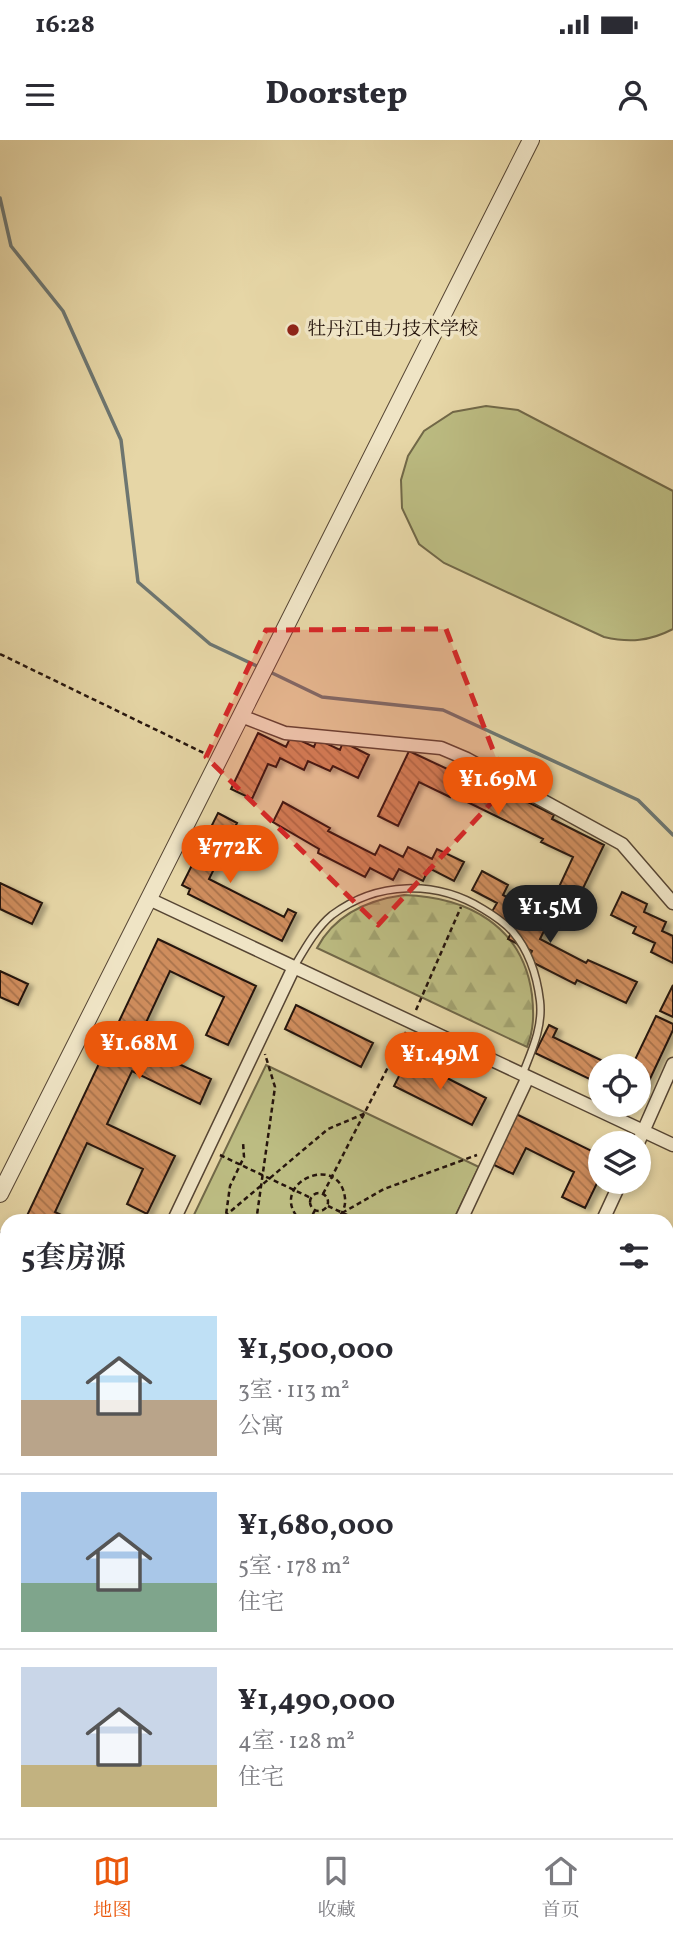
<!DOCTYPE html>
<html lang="zh">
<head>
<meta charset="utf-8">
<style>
	:root { --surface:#fff; --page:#f7f7f7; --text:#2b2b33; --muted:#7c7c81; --line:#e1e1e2; --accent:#ea580c }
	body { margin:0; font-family:Vollkorn,"Noto Serif SC",serif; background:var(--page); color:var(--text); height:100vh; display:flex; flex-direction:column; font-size:26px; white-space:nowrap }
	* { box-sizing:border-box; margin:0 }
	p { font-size:23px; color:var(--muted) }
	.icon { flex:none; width:38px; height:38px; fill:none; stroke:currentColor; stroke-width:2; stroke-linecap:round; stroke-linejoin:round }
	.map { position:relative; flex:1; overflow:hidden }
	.drawer { position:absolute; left:0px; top:1074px; width:674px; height:625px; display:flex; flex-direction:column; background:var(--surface); border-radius:21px 21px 0 0; box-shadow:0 4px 10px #0003 }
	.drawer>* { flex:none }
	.buttons { position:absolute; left:588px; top:914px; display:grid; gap:14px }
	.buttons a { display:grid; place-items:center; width:63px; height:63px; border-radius:50%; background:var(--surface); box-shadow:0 4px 10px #0003; font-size:35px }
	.price { position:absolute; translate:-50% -60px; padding:0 16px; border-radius:24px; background:var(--accent); color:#fff; font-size:23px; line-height:46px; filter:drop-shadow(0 2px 4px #0008) }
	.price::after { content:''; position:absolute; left:50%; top:42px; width:21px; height:16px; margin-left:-10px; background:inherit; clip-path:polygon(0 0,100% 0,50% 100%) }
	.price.selected { background:#222; color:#fff }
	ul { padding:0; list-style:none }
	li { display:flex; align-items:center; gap:21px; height:175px; padding:0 21px }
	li+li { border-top:2px solid var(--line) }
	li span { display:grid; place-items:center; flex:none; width:196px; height:140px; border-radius:0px; color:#555 }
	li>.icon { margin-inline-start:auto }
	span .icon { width:84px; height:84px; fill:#fffc; stroke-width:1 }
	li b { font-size:30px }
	h2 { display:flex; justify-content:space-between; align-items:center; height:84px; padding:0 21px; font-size:30px }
	.status { display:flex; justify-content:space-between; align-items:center; height:49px; padding:0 35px; background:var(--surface); direction:ltr }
	.status svg { height:19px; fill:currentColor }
	header { display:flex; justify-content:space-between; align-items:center; height:91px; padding:0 21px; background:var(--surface); font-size:32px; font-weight:800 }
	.dock { display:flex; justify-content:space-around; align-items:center; height:98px; border-top:2px solid var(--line); background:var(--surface); font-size:19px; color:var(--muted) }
	.dock a { display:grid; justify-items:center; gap:4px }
	.dock .selected { color:var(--accent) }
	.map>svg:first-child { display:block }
</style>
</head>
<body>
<div class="status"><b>16:28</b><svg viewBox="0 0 49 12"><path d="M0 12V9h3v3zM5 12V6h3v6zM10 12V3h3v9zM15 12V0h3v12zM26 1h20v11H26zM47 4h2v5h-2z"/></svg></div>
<header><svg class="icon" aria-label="menu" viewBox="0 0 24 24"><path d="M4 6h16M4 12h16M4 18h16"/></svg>Doorstep<svg class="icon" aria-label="person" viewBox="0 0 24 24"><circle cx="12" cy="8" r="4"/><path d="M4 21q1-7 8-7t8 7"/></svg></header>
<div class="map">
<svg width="673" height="1698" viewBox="0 0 673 1698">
	<defs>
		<pattern id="forest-firs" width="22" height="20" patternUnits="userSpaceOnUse" patternTransform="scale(1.75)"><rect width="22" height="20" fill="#bcbc82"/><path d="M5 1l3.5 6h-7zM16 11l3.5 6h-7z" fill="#a1a16f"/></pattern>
		<pattern id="building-back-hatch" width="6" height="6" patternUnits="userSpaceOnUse" patternTransform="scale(1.75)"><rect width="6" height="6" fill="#cf8d5d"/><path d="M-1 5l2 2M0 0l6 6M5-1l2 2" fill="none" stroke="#a8724b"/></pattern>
		<filter id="shadow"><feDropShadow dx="5" dy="3" stdDeviation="2" flood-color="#0004"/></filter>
	</defs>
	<rect width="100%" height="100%" fill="#e6d6a6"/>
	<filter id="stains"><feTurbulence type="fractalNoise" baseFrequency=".00286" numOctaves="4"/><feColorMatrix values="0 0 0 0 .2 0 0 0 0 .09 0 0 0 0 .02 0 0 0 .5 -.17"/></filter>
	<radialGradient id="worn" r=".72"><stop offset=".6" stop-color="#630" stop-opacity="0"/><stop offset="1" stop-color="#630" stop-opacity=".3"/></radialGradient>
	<!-- grass -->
	<path fill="#bcbc82" stroke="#716848" stroke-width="2" d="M486 266 518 270 673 351V489C650 501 630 503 604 497L444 423 419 404 402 368 401 340 408 316 424 291 453 272Z
		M266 925 479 1027 453 1081H191Z"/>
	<!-- forest -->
	<path fill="url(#forest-firs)" stroke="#716848" stroke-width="2" d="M404 755C468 757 523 786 532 855 534 874 534 889 527 907L317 808C335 774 367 760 404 755Z"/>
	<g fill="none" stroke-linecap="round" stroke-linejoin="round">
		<!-- stream -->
		<path stroke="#6d7671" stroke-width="3.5" d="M0 58 11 106 63 171 121 300 138 442 210 504 261 528
			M268 531 322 557 443 570 638 660 673 695"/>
	</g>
	<!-- building -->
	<path fill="url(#building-back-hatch)" stroke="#26150d" stroke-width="2" filter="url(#shadow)" d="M258 593 286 607 291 596 314 607 317 599 340 610 343 602 369 615 358 638 333 626 330 631 308 621 304 630 280 618 276 627 268 624 252 659 231 649Z
		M409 611 460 635 463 630 554 675 552 679 604 705 572 771 552 762 573 717 541 702 543 699 451 654 450 657 419 642 398 686 378 676Z
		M283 662 330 688 328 691 375 715 380 705 403 717 408 707 432 719 437 709 464 722 454 741 429 728 423 741 399 729 393 740 370 728 365 737 318 713 319 709 273 682Z
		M218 673 237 683 209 739 284 777 288 769 296 773 282 801 188 754 190 749 182 745Z
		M482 731 508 745 503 755 526 767 521 777 545 789 540 799 586 823 588 820 637 842 626 863 577 840 575 844 528 820 532 811 508 799 514 787 490 775 497 763 472 750Z
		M0 743 42 763 32 784 0 769Z
		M622 752 647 764 644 772 666 782 662 791 673 796V823L651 812 655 803 633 793 636 787 611 775Z
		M158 799 256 846 228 905 206 895 224 857 170 831 136 904 211 939 200 964 132 931 107 984 175 1016 147 1074 127 1064 143 1029 87 1003 55 1072 75 1082H24Z
		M0 831 28 844 18 865 0 857Z
		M673 845V877L660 871Z
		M296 865 373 903 361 927 285 889Z
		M656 876 673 884V890L641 958 639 926H632Z
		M549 885 557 889 553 897 613 926H600V944L535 913Z
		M408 918 486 958 472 985 394 946Z
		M512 972 600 1015V1037L585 1068 562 1057 574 1032 526 1008 513 1034 488 1022Z
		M7 1116V1179L0 1176V1131Z
		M667 1184 673 1187V1221L667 1218Z
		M0 1315 7 1318V1347L0 1344Z
		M667 1338 673 1341V1384L667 1381Z
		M667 1430 673 1433V1465L667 1462Z
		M667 1495 673 1498V1517L667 1514Z
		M348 1692H415L427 1698H376L371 1696 370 1698H345Z
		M531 1692H551L562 1698H528Z"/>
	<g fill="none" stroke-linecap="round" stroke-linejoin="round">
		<!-- service casing -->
		<g stroke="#564533" stroke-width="9">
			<path id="service" d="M294 827C304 810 316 788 332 775 377 741 436 740 483 769 493 775 505 783 513 792 529 811 537 836 540 861 543 887 532 910 523 933
				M0 1674 7 1677
				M37 1692 49 1698"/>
		</g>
		<!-- minor casing -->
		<g stroke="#564533" stroke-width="15">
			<path id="minor" d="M241 576 285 593 441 608 467 619 622 704 673 763
				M149 759 673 1005
				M638 1003 673 924
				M173 1082 294 827
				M460 1082 528 937
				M602 1082 621 1041
				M0 1099 7 1103
				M327 1698 330 1692"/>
		</g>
		<!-- tertiary casing -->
		<g stroke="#564533" stroke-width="18">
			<path id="tertiary" d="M0 1054 531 0
				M667 1634 673 1620
				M636 1698 639 1692"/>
		</g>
		<!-- primary casing -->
		<g stroke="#26150d" stroke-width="22">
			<path id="primary" d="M0 1231 7 1234
				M0 1251 7 1254
				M667 1550 673 1553
				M667 1570 673 1573"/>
		</g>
		<!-- path -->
		<path stroke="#26150d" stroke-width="2.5" stroke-dasharray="5 3.5" stroke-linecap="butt" d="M0 514 208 615
			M416 870 461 767
			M220 1015 311 1058
			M310 1062a9 9 0 1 1 18 0a9 9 0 1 1-18 0Z
			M323 1054 406 892
			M328 1066 362 1082
			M342 1073 384 1049 477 1015
			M218 1082 328 989 366 973
			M225 1082 230 1046 244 1017 243 1002
			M256 1082 275 947 265 914
			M302 1082C263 1046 339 1009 345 1058 346 1067 342 1075 334 1082
			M309 1082 315 1070"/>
		<!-- service -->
		<use href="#service" stroke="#efe4c5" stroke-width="6"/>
		<!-- minor -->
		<use href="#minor" stroke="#efe4c5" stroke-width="12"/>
		<!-- tertiary -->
		<use href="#tertiary" stroke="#efe4c5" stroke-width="16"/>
		<!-- primary -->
		<use href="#primary" stroke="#e3bb73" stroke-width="19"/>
	</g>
	<!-- marked area -->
	<path fill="#d62828" fill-opacity="0.2" stroke="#d62828" stroke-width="5" stroke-dasharray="14 9" stroke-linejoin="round" d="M446 489 507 646 378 785 206 617 266 490Z"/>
	<!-- markers -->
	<circle fill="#8f2418" stroke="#efe4c5" stroke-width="2.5" cx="293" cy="190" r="7"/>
	<g text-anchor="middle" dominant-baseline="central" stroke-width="7" stroke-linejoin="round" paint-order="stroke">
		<!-- poi labels -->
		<g font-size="19" fill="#26150d" stroke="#efe4c5" text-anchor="start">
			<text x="307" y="190">牡丹江电力技术学校</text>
		</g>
	</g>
	<rect width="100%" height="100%" filter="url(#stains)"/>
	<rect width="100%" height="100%" fill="url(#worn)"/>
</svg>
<div class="buttons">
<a><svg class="icon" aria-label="locate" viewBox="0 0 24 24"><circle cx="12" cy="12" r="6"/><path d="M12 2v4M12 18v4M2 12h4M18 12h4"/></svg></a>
<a><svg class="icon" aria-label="layers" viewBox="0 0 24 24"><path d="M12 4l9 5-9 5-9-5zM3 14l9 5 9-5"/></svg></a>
</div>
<b class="price" style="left:498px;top:677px">¥1.69M</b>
<b class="price" style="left:230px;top:745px">¥772K</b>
<b class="price selected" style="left:550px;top:805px">¥1.5M</b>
<b class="price" style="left:139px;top:941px">¥1.68M</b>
<b class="price" style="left:440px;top:952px">¥1.49M</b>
<section class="drawer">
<h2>5套房源<svg class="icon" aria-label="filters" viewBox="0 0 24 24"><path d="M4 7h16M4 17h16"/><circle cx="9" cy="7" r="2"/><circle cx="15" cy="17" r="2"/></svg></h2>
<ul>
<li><span style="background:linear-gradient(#bfe0f5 60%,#b9a48a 0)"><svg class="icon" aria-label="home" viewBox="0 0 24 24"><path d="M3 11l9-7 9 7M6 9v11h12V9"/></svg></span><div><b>¥1,500,000</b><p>3室 · 113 m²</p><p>公寓</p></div></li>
<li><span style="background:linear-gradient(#a9c7e8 65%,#7fa58c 0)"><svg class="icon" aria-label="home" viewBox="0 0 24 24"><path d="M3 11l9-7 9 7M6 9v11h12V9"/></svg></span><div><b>¥1,680,000</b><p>5室 · 178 m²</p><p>住宅</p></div></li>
<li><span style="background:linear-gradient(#c9d6e8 70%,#c2b280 0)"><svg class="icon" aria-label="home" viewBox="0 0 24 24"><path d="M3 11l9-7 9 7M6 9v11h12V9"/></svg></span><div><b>¥1,490,000</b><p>4室 · 128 m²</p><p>住宅</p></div></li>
</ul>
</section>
</div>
<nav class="dock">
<a class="selected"><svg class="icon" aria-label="map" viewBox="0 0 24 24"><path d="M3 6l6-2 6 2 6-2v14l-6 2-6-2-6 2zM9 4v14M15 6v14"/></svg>地图</a>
<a><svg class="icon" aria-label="saved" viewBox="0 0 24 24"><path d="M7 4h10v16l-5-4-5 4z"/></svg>收藏</a>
<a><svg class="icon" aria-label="home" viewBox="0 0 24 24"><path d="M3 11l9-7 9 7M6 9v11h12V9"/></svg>首页</a>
</nav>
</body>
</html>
